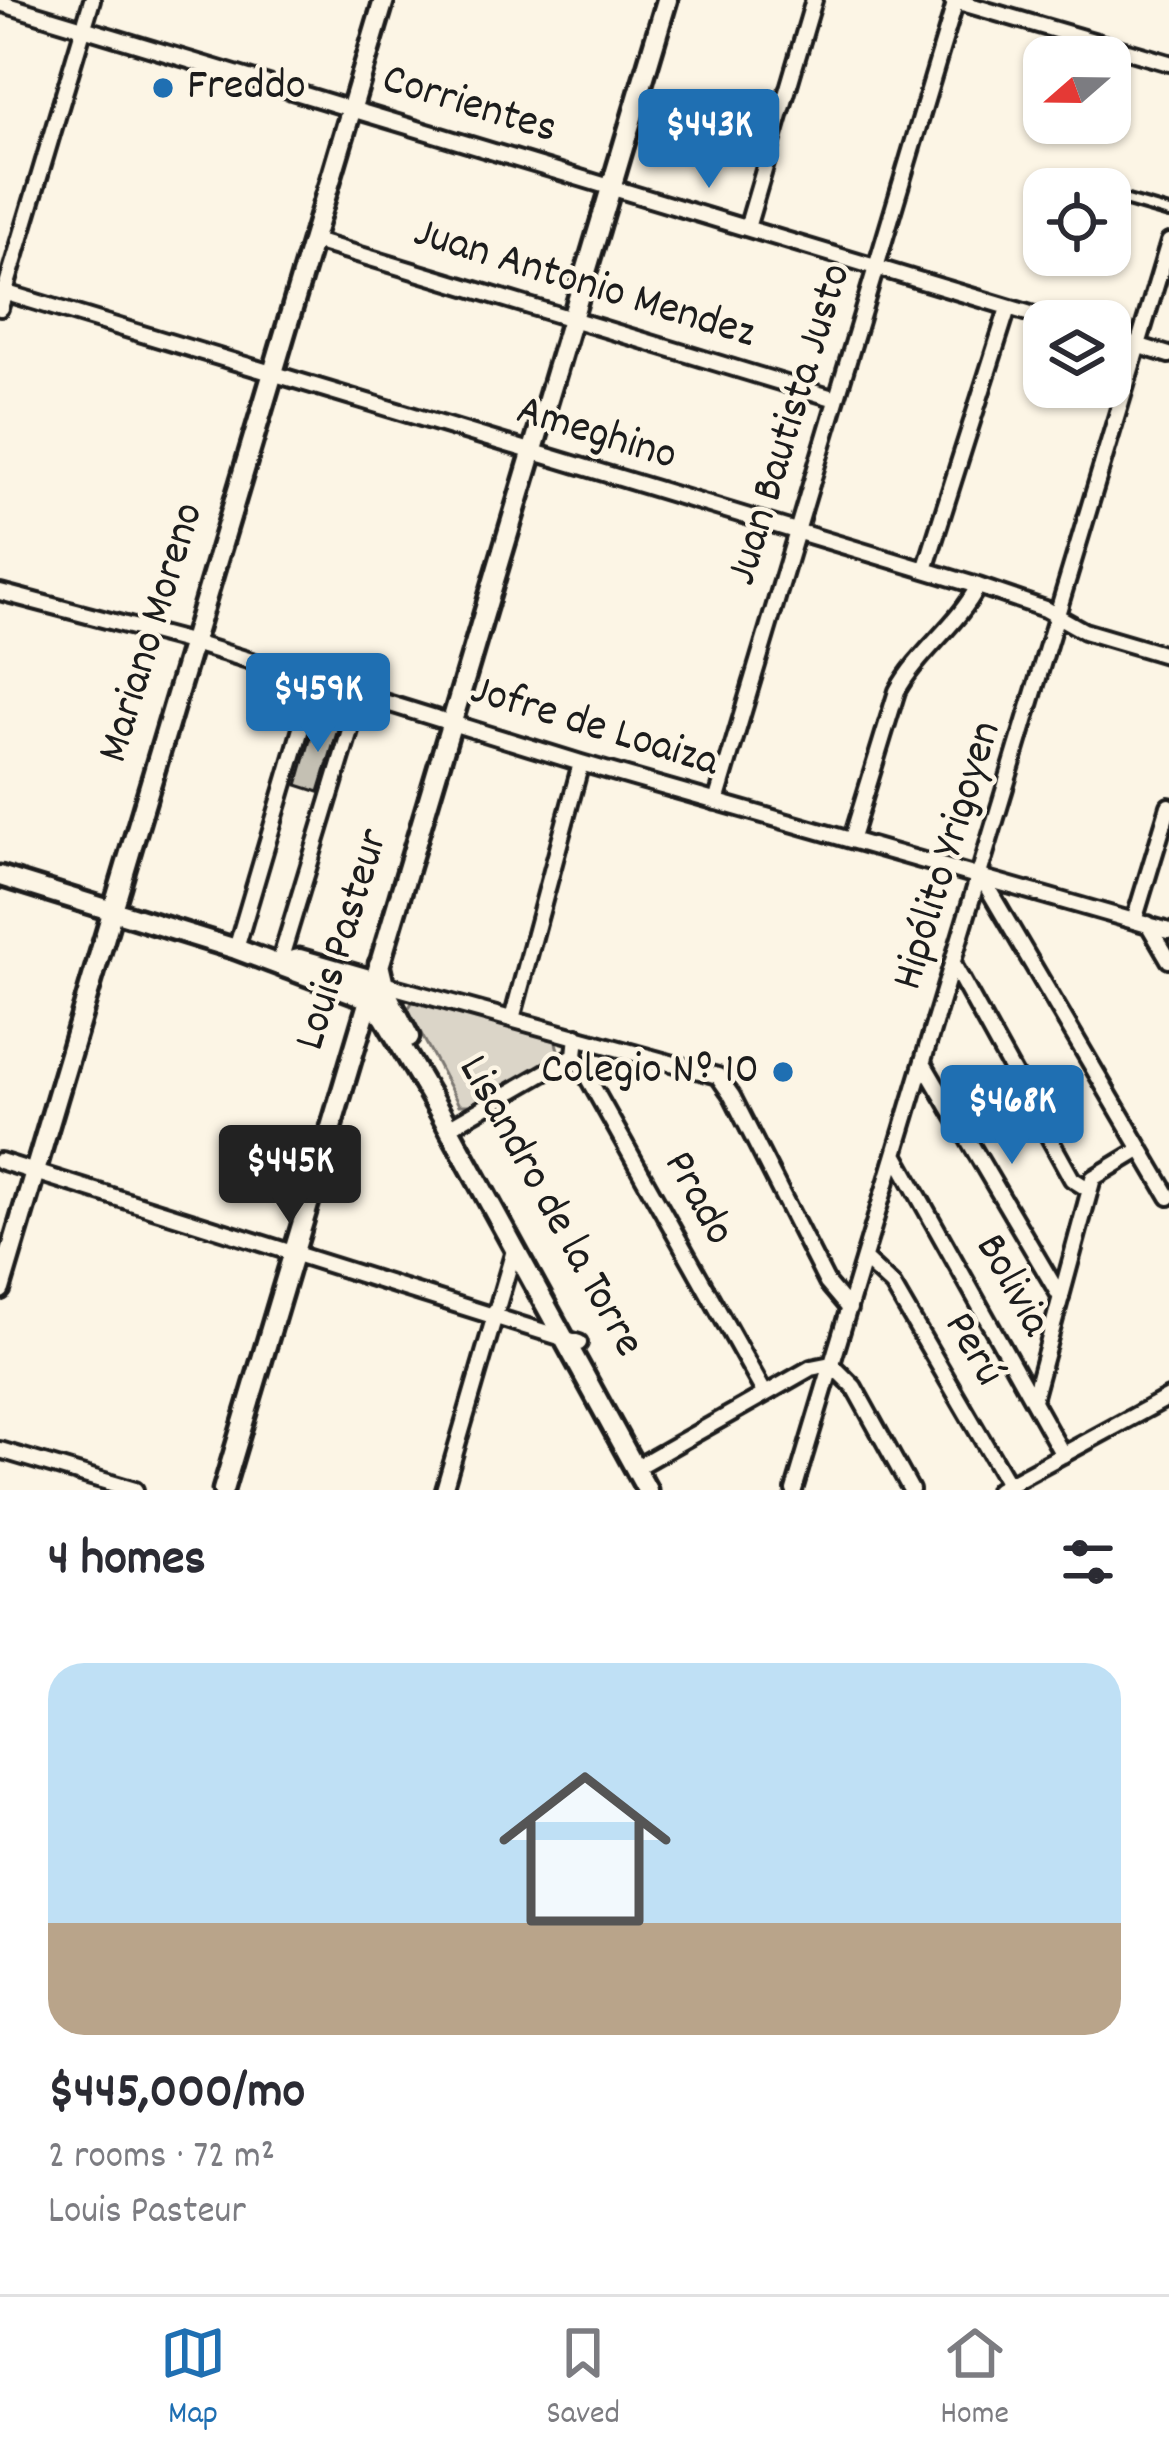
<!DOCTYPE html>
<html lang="en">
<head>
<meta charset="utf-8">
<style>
	:root { --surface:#fff; --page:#f2f2f3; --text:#2b2b33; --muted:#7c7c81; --line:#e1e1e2; --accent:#1f6fb2 }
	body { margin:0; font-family:Dekko,sans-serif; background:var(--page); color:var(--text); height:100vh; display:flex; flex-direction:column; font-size:45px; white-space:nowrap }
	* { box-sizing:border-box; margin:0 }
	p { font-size:39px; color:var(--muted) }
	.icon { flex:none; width:66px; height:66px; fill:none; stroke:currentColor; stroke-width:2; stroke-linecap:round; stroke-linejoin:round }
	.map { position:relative; height:1490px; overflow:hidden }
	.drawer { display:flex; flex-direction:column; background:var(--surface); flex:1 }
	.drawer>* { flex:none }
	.needle { width:78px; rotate:250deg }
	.controls { position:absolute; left:1023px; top:36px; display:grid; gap:24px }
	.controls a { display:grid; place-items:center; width:108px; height:108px; border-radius:24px; background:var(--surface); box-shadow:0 3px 9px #0004; font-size:60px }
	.price { position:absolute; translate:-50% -102px; padding:0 27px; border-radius:12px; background:var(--accent); color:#fff; font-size:39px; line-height:78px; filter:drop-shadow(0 3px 6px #0008) }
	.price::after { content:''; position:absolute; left:50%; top:72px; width:36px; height:27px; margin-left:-18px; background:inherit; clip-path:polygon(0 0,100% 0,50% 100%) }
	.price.on { background:#222; color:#fff }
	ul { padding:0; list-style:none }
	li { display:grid; align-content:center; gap:24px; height:636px; padding:0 48px }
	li+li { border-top:3px solid var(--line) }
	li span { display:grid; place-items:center; height:372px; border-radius:36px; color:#555 }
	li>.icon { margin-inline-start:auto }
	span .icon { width:216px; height:216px; fill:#fffc; stroke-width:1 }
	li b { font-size:51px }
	h2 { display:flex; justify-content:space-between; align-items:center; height:144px; padding:0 48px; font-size:51px }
	.tab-bar { display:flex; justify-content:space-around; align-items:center; height:168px; border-top:3px solid var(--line); background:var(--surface); font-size:33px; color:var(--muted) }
	.tab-bar a { display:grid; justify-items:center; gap:6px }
	.tab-bar .on { color:var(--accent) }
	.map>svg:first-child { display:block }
</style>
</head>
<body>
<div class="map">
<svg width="1169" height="1490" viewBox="0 0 1169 1490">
	<rect width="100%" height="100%" fill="#fcf5e5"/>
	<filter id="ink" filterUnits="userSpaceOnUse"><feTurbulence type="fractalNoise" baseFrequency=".00833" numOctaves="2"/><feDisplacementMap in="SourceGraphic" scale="24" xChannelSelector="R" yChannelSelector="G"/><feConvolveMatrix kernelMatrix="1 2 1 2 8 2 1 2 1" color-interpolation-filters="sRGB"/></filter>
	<g filter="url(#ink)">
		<!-- green -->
		<path fill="#dbd5c8" stroke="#7c7872" stroke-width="3" d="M413 1001 555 1039 558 1050 554 1059 469 1105H459L408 1009Z"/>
		<!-- building -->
		<path fill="#c4c0b3" stroke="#1c1c1c" stroke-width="3" d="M316 719 339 726 319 792 297 785Z"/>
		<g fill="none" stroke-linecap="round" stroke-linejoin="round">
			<!-- lane casing -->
			<g stroke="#1c1c1c" stroke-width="16">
				<path id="lane" d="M1067 183 1087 189
					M1110 196 1169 213"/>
			</g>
			<!-- street casing -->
			<g stroke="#1c1c1c" stroke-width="22">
				<path id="street" d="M952 0 1169 63
					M0 3 1054 321
					M747 228 814 0
					M311 240 836 399
					M0 291 978 586 1045 609 1084 631 1169 656
					M0 308 92 0
					M1110 337 1169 355
					M925 570 1008 308
					M0 592 190 642 581 763 1169 931
					M716 802 956 0
					M852 838 897 691C919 651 957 626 978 586
					M980 875 1169 1197
					M1134 921 1169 806
					M1148 924 1169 960
					M236 949 315 681
					M279 964 361 694
					M953 964 1072 1179 1088 1189
					M380 983 718 1076 732 1096 827 1283 849 1309
					M512 1019 581 763
					M577 1036 575 1055 765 1394
					M923 1063 1061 1298
					M457 1123 575 1055
					M895 1154 1063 1455
					M0 1161 579 1343
					M864 1259 893 1286 1008 1484
					M1033 1400 1093 1178 1141 1149
					M0 1450 135 1490
					M635 1468 811 1368 831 1364 854 1387 911 1490
					M444 1490 515 1247
					M794 1490 1169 242
					M998 1490 1169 1397"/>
			</g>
			<!-- secondary casing -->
			<g stroke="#1c1c1c" stroke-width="27">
				<path id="secondary" d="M0 876 236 949 367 998 384 1017 441 1114 647 1490
					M289 961 299 959 372 980
					M379 964 385 990 409 1037
					M0 1289 384 0
					M223 1490 667 0"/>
			</g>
			<!-- lane -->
			<use href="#lane" stroke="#fcf5e5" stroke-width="8"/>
			<!-- street -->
			<use href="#street" stroke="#fcf5e5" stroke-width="14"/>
			<!-- secondary -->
			<use href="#secondary" stroke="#fcf5e5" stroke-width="18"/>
		</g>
	</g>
	<!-- markers -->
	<g fill="#1f6fb2" stroke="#fcf5e5" stroke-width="4.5">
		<circle cx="163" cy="88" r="12"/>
		<circle cx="783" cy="1072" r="12"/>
	</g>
	<g text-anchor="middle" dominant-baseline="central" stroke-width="9" stroke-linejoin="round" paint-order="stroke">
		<!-- poi labels -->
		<g font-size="45" fill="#1c1c1c" stroke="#fcf5e5" text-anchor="start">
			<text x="187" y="88">Freddo</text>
			<text x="759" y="1072" text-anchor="end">Colegio Nº 10</text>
		</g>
		<!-- street labels -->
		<g font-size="45" fill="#1c1c1c" stroke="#fcf5e5">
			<text transform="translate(469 106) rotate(17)">Corrientes</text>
			<text transform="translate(584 285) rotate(17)">Juan Antonio Mendez</text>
			<text transform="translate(791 425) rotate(-73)">Juan Bautista Justo</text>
			<text transform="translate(596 435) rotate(17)">Ameghino</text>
			<text transform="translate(153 633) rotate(-73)">Mariano Moreno</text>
			<text transform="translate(594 728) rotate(17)">Jofre de Loaiza</text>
			<text transform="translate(949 856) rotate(-73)">Hipólito Yrigoyen</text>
			<text transform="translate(344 940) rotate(-73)">Louis Pasteur</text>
			<text transform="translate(697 1199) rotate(61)">Prado</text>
			<text transform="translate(549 1207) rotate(61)">Lisandro de la Torre</text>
			<text transform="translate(1011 1286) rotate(61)">Bolivia</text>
			<text transform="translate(972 1350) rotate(60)">Perú</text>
		</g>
	</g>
</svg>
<div class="controls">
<a><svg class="needle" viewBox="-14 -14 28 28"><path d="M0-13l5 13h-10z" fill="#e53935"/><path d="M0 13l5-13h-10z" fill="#7c7c81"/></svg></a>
<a><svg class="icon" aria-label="locate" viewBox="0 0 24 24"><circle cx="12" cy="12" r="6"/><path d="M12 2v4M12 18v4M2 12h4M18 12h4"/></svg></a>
<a><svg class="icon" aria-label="layers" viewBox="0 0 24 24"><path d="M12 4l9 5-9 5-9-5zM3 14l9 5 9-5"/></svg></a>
</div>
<b class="price" style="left:709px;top:191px">$443K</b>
<b class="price" style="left:318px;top:755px">$459K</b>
<b class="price" style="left:1012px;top:1167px">$468K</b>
<b class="price on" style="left:290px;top:1227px">$445K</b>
</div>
<section class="drawer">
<h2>4 homes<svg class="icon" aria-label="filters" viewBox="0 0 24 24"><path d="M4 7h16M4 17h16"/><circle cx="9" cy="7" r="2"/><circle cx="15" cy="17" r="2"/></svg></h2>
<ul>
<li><span style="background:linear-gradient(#bfe0f5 70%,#b9a48a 0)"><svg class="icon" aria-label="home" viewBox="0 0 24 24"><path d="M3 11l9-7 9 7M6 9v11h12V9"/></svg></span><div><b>$445,000/mo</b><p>2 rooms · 72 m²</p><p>Louis Pasteur</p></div></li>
</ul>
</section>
<nav class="tab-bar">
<a class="on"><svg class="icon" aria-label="map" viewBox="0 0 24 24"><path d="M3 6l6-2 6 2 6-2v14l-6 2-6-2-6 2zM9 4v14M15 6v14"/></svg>Map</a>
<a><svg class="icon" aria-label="saved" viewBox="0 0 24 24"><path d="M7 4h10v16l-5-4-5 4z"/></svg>Saved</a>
<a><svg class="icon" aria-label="home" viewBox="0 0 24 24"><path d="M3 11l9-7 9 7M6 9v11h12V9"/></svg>Home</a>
</nav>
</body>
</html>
